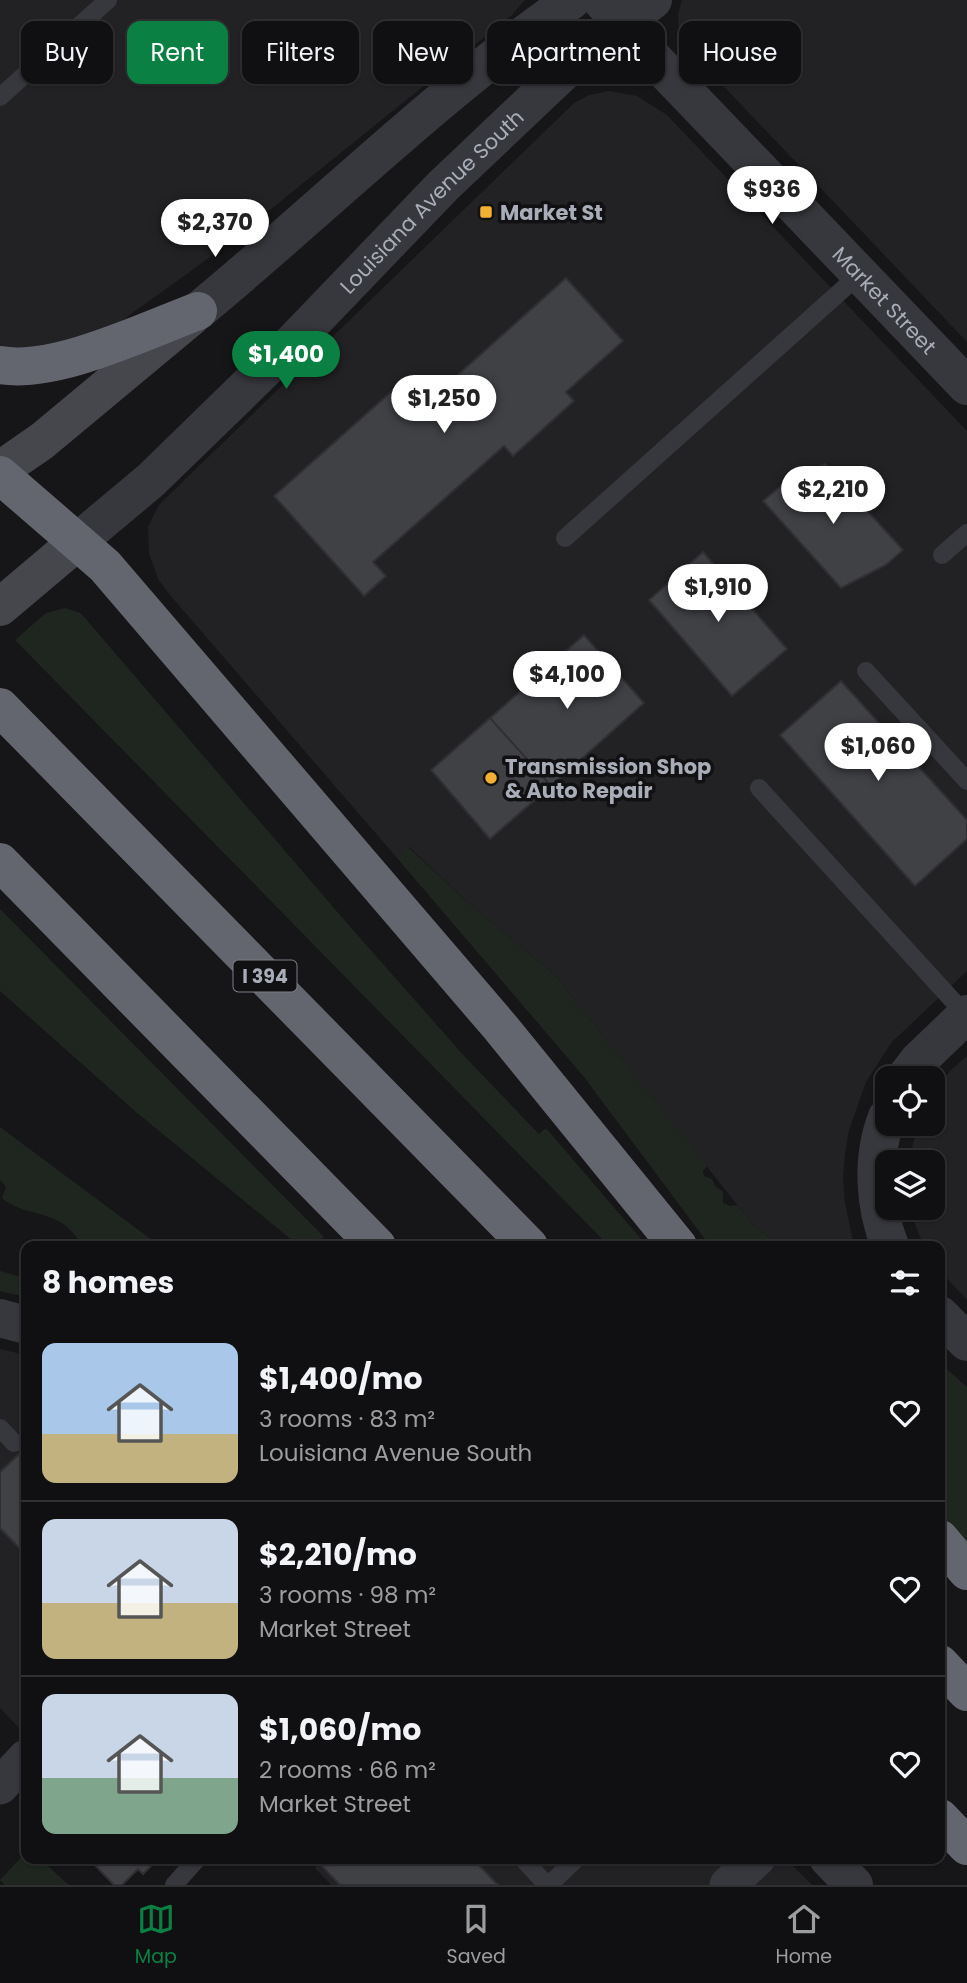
<!DOCTYPE html>
<html lang="en">
<head>
<meta charset="utf-8">
<style>
	:root { --surface:#101012; --page:#1e1e20; --text:#f1f3f6; --muted:#9c9d9f; --line:#303032; --accent:#0b8043 }
	body { margin:0; font-family:Poppins,sans-serif; background:var(--page); color:var(--text); height:100vh; display:flex; flex-direction:column; font-size:26px; white-space:nowrap }
	* { box-sizing:border-box; margin:0 }
	p { font-size:23px; color:var(--muted) }
	.icon { flex:none; width:38px; height:38px; fill:none; stroke:currentColor; stroke-width:2; stroke-linecap:round; stroke-linejoin:round }
	.map { position:relative; flex:1; overflow:hidden }
	.drawer { position:absolute; left:21px; top:1241px; width:924px; height:623px; display:flex; flex-direction:column; background:var(--surface); border-radius:14px; box-shadow:0 2px 5px #0004,0 0 0 2px var(--line) }
	.drawer>* { flex:none }
	.guide { position:absolute; left:21px; top:21px; width:926px; height:63px; display:flex; gap:14px }
	.buttons { position:absolute; left:875px; top:1066px; display:grid; gap:14px }
	.buttons a { display:grid; place-items:center; width:70px; height:70px; border-radius:14px; background:var(--surface); box-shadow:0 2px 5px #0004,0 0 0 2px var(--line); font-size:35px }
	.price { position:absolute; translate:-50% -60px; padding:0 16px; border-radius:24px; background:#fff; color:#222; font-size:23px; line-height:46px; filter:drop-shadow(0 2px 4px #0008) }
	.price::after { content:''; position:absolute; left:50%; top:42px; width:21px; height:16px; margin-left:-10px; background:inherit; clip-path:polygon(0 0,100% 0,50% 100%) }
	.price.on { background:var(--accent); color:#fff }
	ul { padding:0; list-style:none }
	li { display:flex; align-items:center; gap:21px; height:175px; padding:0 21px }
	li+li { border-top:2px solid var(--line) }
	li span { display:grid; place-items:center; flex:none; width:196px; height:140px; border-radius:14px; color:#555 }
	li>.icon { margin-inline-start:auto }
	span .icon { width:84px; height:84px; fill:#fffc; stroke-width:1 }
	li b { font-size:30px }
	h2 { display:flex; justify-content:space-between; align-items:center; height:84px; padding:0 21px; font-size:30px }
	.chip { padding:0 24px; border-radius:14px; background:var(--surface); box-shadow:0 2px 5px #0004,0 0 0 2px var(--line); font-size:24px; line-height:63px }
	.chip.on { background:var(--accent); color:#fff }
	.tab-bar { display:flex; justify-content:space-around; align-items:center; height:98px; border-top:2px solid var(--line); background:var(--surface); font-size:19px; color:var(--muted) }
	.tab-bar a { display:grid; justify-items:center; gap:4px }
	.tab-bar .on { color:var(--accent) }
	.map>svg:first-child { display:block }
</style>
</head>
<body>
<div class="map">
<svg width="967" height="1885" viewBox="0 0 967 1885">
	<rect width="100%" height="100%" fill="#161618"/>
	<!-- built -->
	<path fill="#222225" d="M0 0H525L512 15 220 250 113 327 76 345 0 348Z
		M682 0H967V342L693 54 679 31 678 14Z
		M609 91 637 96 667 115 967 431V971L891 1043 866 1082 849 1130 845 1153 843 1178 845 1203 854 1246H781L754 1226 553 973 474 908 409 847 397 858 170 595 158 579 149 553 148 527 159 505 170 494 574 103 589 95Z
		M967 1056V1300L940 1271V1246H924L911 1215 910 1208H933V1162H909L917 1124H933V1093L950 1071Z
		M0 1349 26 1355V1722L20 1729 0 1708Z
		M324 1858H785L812 1885H331L315 1868Z"/>
	<!-- green -->
	<path fill="#1e261f" d="M65 608 80 613 85 618 346 922 465 1057 539 1134 546 1128 647 1246H609L15 640 46 613Z
		M408 847 474 908 553 973 707 1166 703 1171 704 1176 712 1179 715 1186 723 1192V1203L730 1206 737 1205 754 1226 781 1246H710L584 1077 397 858Z
		M0 909 324 1237 316 1246H299L136 1112 0 991Z
		M0 1127 160 1246H82C60 1206 29 1220 2 1198L6 1187 0 1180Z
		M26 1251V1297L0 1291V1271L18 1276Z
		M940 1363 967 1387V1549L940 1517Z
		M26 1852V1858L40 1859 69 1885H5L0 1880Z"/>
	<!-- building -->
	<path fill="#404145" stroke="#303034" stroke-width="2" d="M566 278 623 341 566 392 574 401 513 456 504 446 373 562 386 576 364 596 274 496 402 382 423 406Z
		M825 464 903 550 886 565 841 588 763 501 783 484Z
		M703 552 787 649 732 696 649 600Z
		M584 635 644 703 551 786 490 718Z
		M841 681 967 820V839L915 886 780 735Z
		M490 718 551 786 490 839 431 770Z
		M19 1454 26 1462V1555L0 1528V1472Z
		M88 1858H159L143 1874 138 1869 122 1885H114Z
		M324 1858H472L498 1885H340L319 1863Z"/>
	<g fill="none" stroke-linecap="round" stroke-linejoin="round">
		<!-- service -->
		<path stroke="#37383d" stroke-width="18" d="M0 97 108 0
			M565 538 860 274
			M942 555 967 533
			M866 671 967 781
			M759 788 966 1015
			M0 1428 14 1443
			M522 1858 547 1885
			M174 1885 198 1858
			M549 1885 577 1858"/>
		<!-- minor -->
		<path stroke="#37383d" stroke-width="37" d="M0 1786 26 1758
			M728 1885 757 1858"/>
		<!-- tertiary -->
		<g stroke="#37383d" stroke-width="38">
			<path id="s1" d="M601 0 647 52 967 386"/>
			<path d="M198 311C323 208 439 92 572 0"/>
			<path id="s2" d="M77 542 151 480 297 338 443 186 578 58 653 0"/>
			<path d="M905 1078 918 1061 967 1014"/>
			<path d="M887 1117C871 1158 874 1205 890 1246"/>
			<path d="M940 1315 967 1342"/>
			<path d="M0 1318 26 1325"/>
			<path d="M828 1858 854 1885"/>
		</g>
		<!-- secondary -->
		<path stroke="#45474d" stroke-width="38" d="M0 470 42 441 191 317
			M0 607 77 542"/>
		<!-- motorway -->
		<path stroke="#63666e" stroke-width="38" d="M0 365C54 375 145 331 198 311
			M0 475 105 566 501 1028 678 1246
			M0 707 529 1246
			M0 862 377 1246
			M940 1539 967 1571
			M940 1664 967 1692
			M940 1818 967 1846"/>
	</g>
	<!-- markers -->
	<g fill="#f2b134" stroke="#111113" stroke-width="2.5">
		<rect x="479" y="205" width="14" height="14" rx="3.5"/>
		<circle cx="491" cy="778" r="7"/>
	</g>
	<g text-anchor="middle" dominant-baseline="central" stroke-width="7" stroke-linejoin="round" paint-order="stroke">
		<!-- shield labels -->
		<rect fill="#111113" stroke="#7b7e86" stroke-width="2" x="233.5" y="960.5" width="63" height="31" rx="5"/>
		<g font-size="19" font-weight="bold" fill="#a8adb8">
			<text x="265" y="976">I 394</text>
		</g>
		<!-- street labels -->
		<g font-size="21" fill="#a8adb8" stroke="#111113">
			<text stroke="none"><textPath href="#s2" startOffset="492">Louisiana Avenue South</textPath></text>
			<text stroke="none"><textPath href="#s1" startOffset="413">Market Street</textPath></text>
		</g>
		<!-- poi labels -->
		<g font-size="21" font-weight="bold" fill="#a8adb8" stroke="#111113" text-anchor="start">
			<text x="500" y="212">Market St</text>
			<text x="505" y="766">Transmission Shop<tspan x="505" dy="24">&amp; Auto Repair</tspan></text>
		</g>
	</g>
</svg>
<div class="buttons">
<a><svg class="icon" aria-label="locate" viewBox="0 0 24 24"><circle cx="12" cy="12" r="6"/><path d="M12 2v4M12 18v4M2 12h4M18 12h4"/></svg></a>
<a><svg class="icon" aria-label="layers" viewBox="0 0 24 24"><path d="M12 4l9 5-9 5-9-5zM3 14l9 5 9-5"/></svg></a>
</div>
<b class="price" style="left:772px;top:226px">$936</b>
<b class="price" style="left:215px;top:259px">$2,370</b>
<b class="price on" style="left:286px;top:391px">$1,400</b>
<b class="price" style="left:444px;top:435px">$1,250</b>
<b class="price" style="left:833px;top:526px">$2,210</b>
<b class="price" style="left:718px;top:624px">$1,910</b>
<b class="price" style="left:567px;top:711px">$4,100</b>
<b class="price" style="left:878px;top:783px">$1,060</b>
<div class="guide">
<a class="chip">Buy</a>
<a class="chip on">Rent</a>
<a class="chip">Filters</a>
<a class="chip">New</a>
<a class="chip">Apartment</a>
<a class="chip">House</a>
</div>
<section class="drawer">
<h2>8 homes<svg class="icon" aria-label="filters" viewBox="0 0 24 24"><path d="M4 7h16M4 17h16"/><circle cx="9" cy="7" r="2"/><circle cx="15" cy="17" r="2"/></svg></h2>
<ul>
<li><span style="background:linear-gradient(#a9c7e8 65%,#c2b280 0)"><svg class="icon" aria-label="home" viewBox="0 0 24 24"><path d="M3 11l9-7 9 7M6 9v11h12V9"/></svg></span><div><b>$1,400/mo</b><p>3 rooms · 83 m²</p><p>Louisiana Avenue South</p></div><svg class="icon" aria-label="heart" viewBox="0 0 24 24"><path d="M12 20l-8-8c-3-5 5-10 8-4 3-6 11-1 8 4z"/></svg></li>
<li><span style="background:linear-gradient(#c9d6e8 60%,#c2b280 0)"><svg class="icon" aria-label="home" viewBox="0 0 24 24"><path d="M3 11l9-7 9 7M6 9v11h12V9"/></svg></span><div><b>$2,210/mo</b><p>3 rooms · 98 m²</p><p>Market Street</p></div><svg class="icon" aria-label="heart" viewBox="0 0 24 24"><path d="M12 20l-8-8c-3-5 5-10 8-4 3-6 11-1 8 4z"/></svg></li>
<li><span style="background:linear-gradient(#c9d6e8 60%,#7fa58c 0)"><svg class="icon" aria-label="home" viewBox="0 0 24 24"><path d="M3 11l9-7 9 7M6 9v11h12V9"/></svg></span><div><b>$1,060/mo</b><p>2 rooms · 66 m²</p><p>Market Street</p></div><svg class="icon" aria-label="heart" viewBox="0 0 24 24"><path d="M12 20l-8-8c-3-5 5-10 8-4 3-6 11-1 8 4z"/></svg></li>
</ul>
</section>
</div>
<nav class="tab-bar">
<a class="on"><svg class="icon" aria-label="map" viewBox="0 0 24 24"><path d="M3 6l6-2 6 2 6-2v14l-6 2-6-2-6 2zM9 4v14M15 6v14"/></svg>Map</a>
<a><svg class="icon" aria-label="saved" viewBox="0 0 24 24"><path d="M7 4h10v16l-5-4-5 4z"/></svg>Saved</a>
<a><svg class="icon" aria-label="home" viewBox="0 0 24 24"><path d="M3 11l9-7 9 7M6 9v11h12V9"/></svg>Home</a>
</nav>
</body>
</html>
